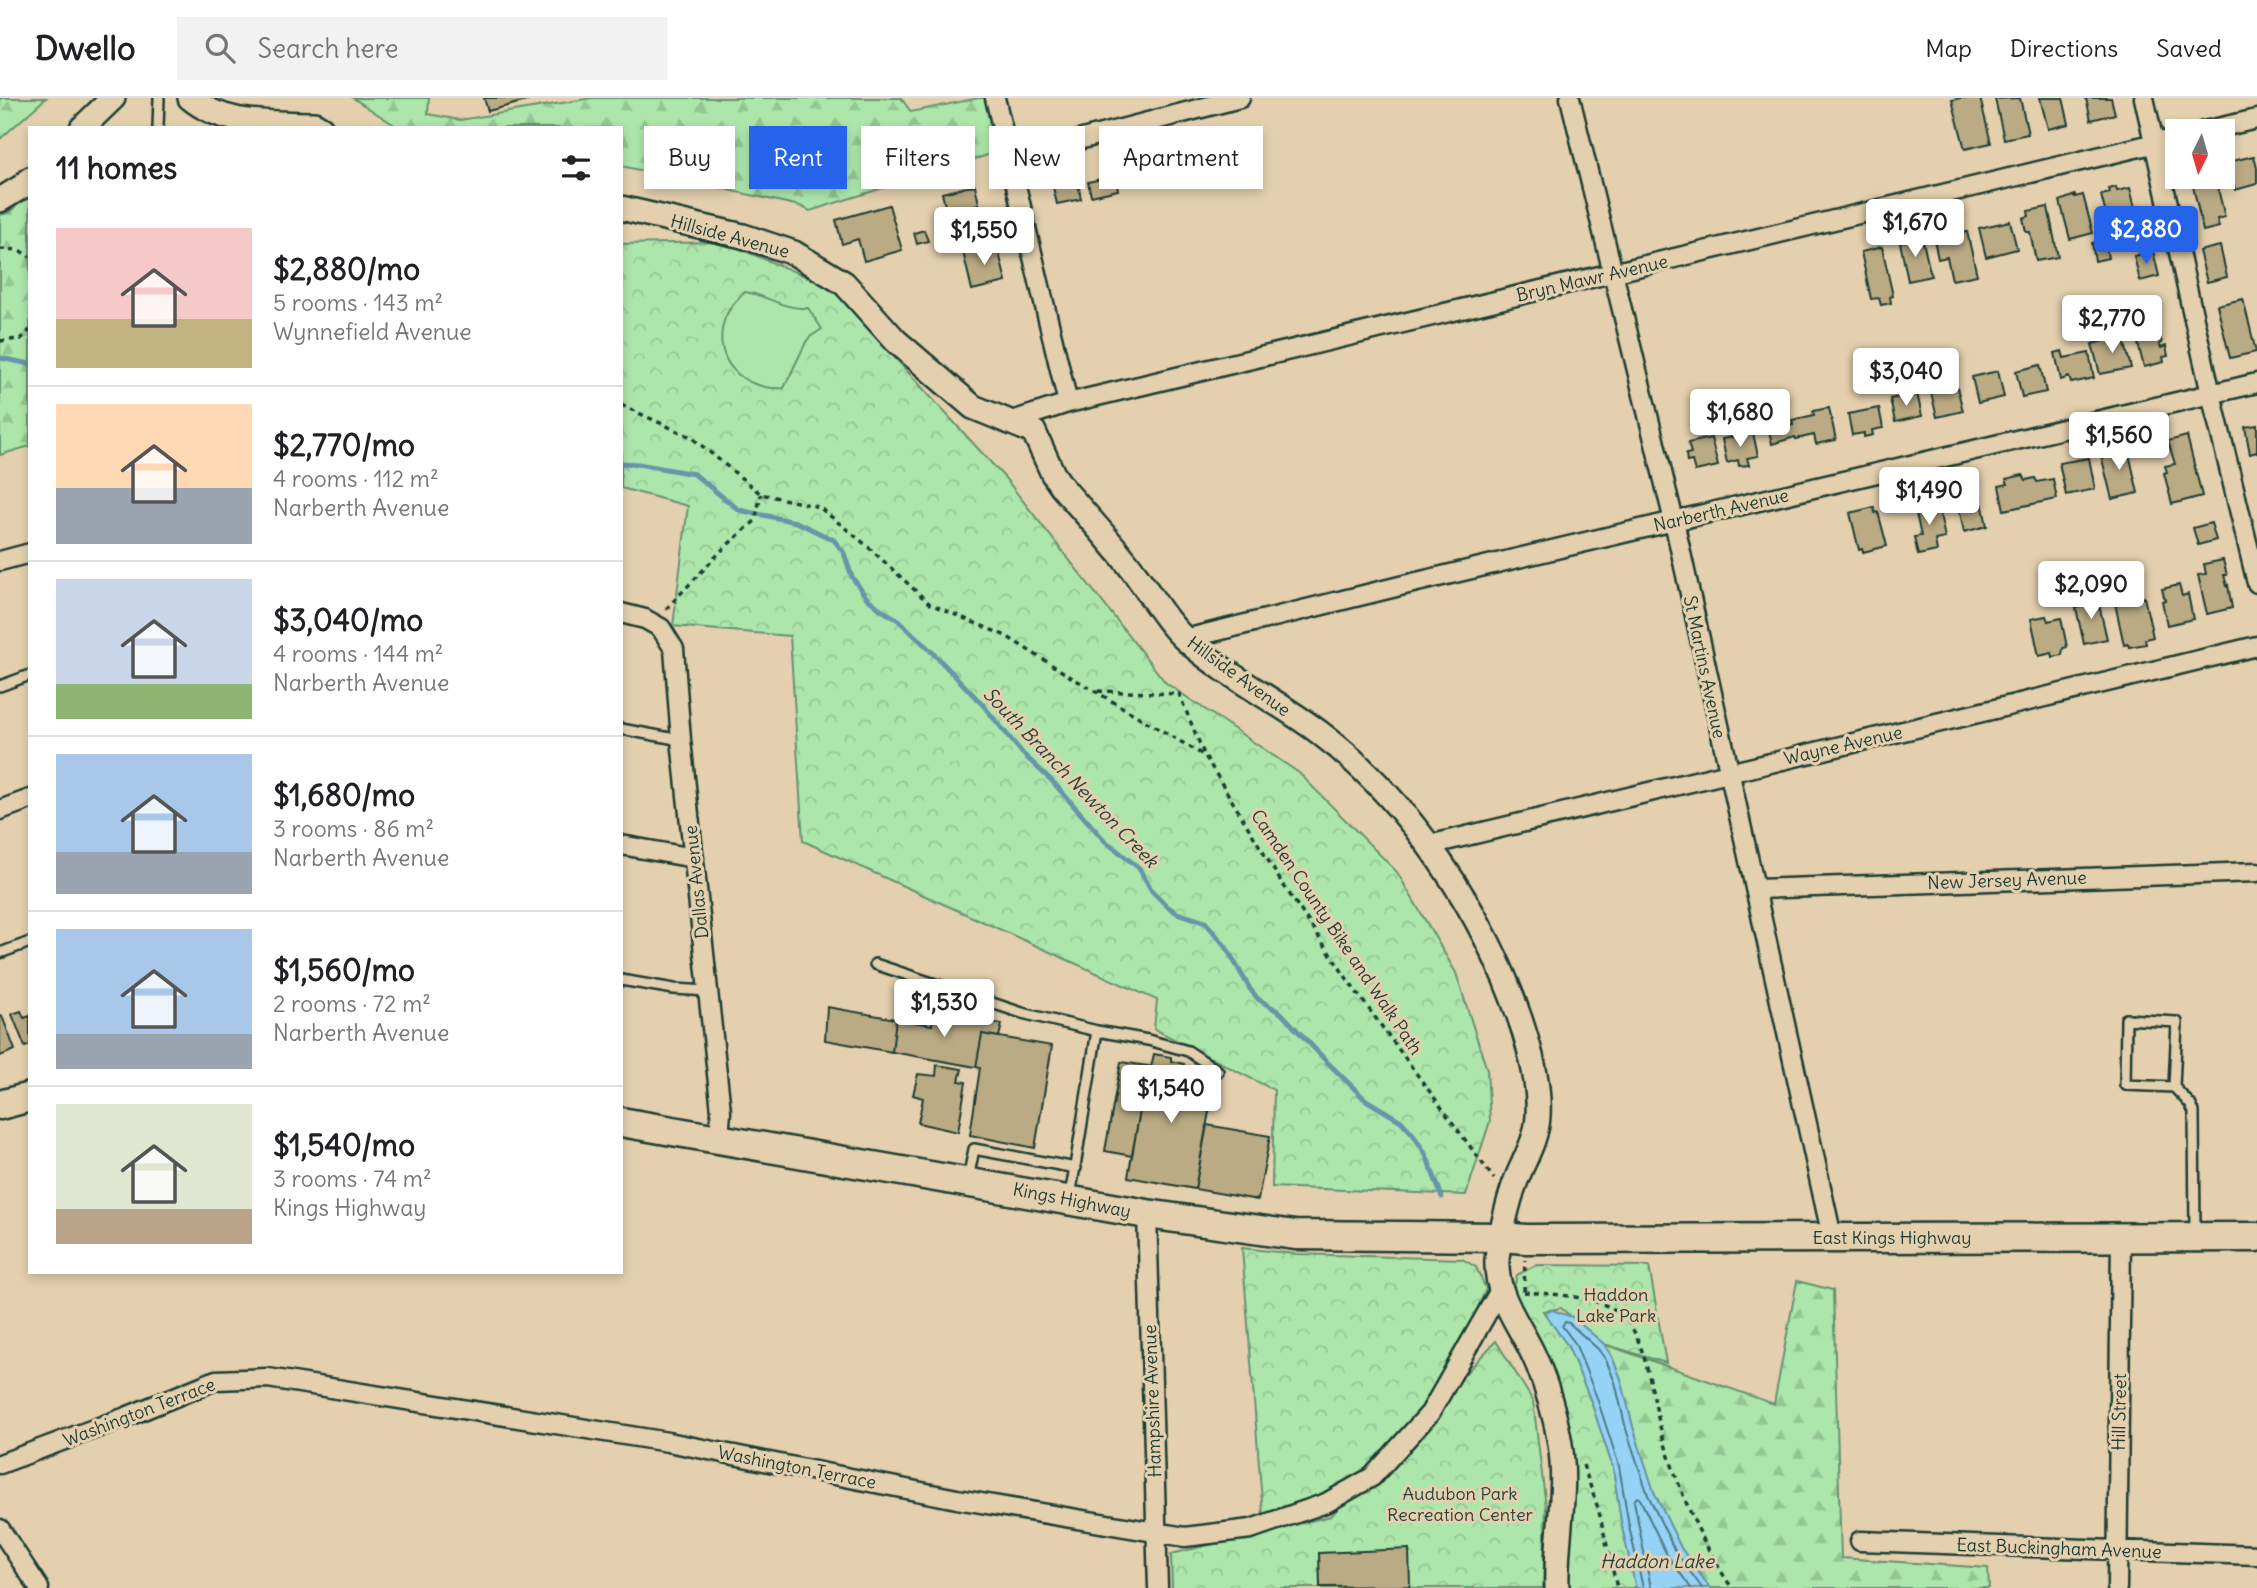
<!DOCTYPE html>
<html lang="en">
<head>
<meta charset="utf-8">
<style>
	:root { --surface:#fff; --page:#f2f2f2; --text:#202124; --muted:#757577; --line:#e0e0e0; --accent:#2563eb }
	body { margin:0; font-family:Delius,sans-serif; background:var(--page); color:var(--text); height:100vh; display:flex; flex-direction:column; font-size:26px; white-space:nowrap }
	* { box-sizing:border-box; margin:0 }
	p { font-size:23px; color:var(--muted) }
	.icon { flex:none; width:38px; height:38px; fill:none; stroke:currentColor; stroke-width:2; stroke-linecap:round; stroke-linejoin:round }
	.map { position:relative; flex:1; overflow:hidden }
	.side { position:absolute; left:28px; top:28px; width:595px; height:1148px; display:flex; flex-direction:column; background:var(--surface); border-radius:0px; box-shadow:0 4px 10px #0003 }
	.side>* { flex:none }
	.hud { position:absolute; left:644px; top:28px; width:665px; height:63px; display:flex; gap:14px }
	.needle { width:46px; rotate:185deg }
	.controls { position:absolute; left:2165px; top:21px; display:grid; gap:14px }
	.controls a { display:grid; place-items:center; width:70px; height:70px; border-radius:0px; background:var(--surface); box-shadow:0 4px 10px #0003; font-size:35px }
	.price { position:absolute; translate:-50% -60px; padding:0 16px; border-radius:7px; background:#fff; color:#222; font-size:23px; line-height:46px; filter:drop-shadow(0 2px 4px #0008) }
	.price::after { content:''; position:absolute; left:50%; top:42px; width:21px; height:16px; margin-left:-10px; background:inherit; clip-path:polygon(0 0,100% 0,50% 100%) }
	.price.current { background:var(--accent); color:#fff }
	ul { padding:0; list-style:none }
	li { display:flex; align-items:center; gap:21px; height:175px; padding:0 28px }
	li+li { border-top:2px solid var(--line) }
	li span { display:grid; place-items:center; flex:none; width:196px; height:140px; border-radius:0px; color:#555 }
	li>.icon { margin-inline-start:auto }
	span .icon { width:84px; height:84px; fill:#fffc; stroke-width:1 }
	li b { font-size:30px }
	h2 { display:flex; justify-content:space-between; align-items:center; height:84px; padding:0 28px; font-size:30px }
	.pill { padding:0 24px; border-radius:0px; background:var(--surface); box-shadow:0 4px 10px #0003; font-size:24px; line-height:63px }
	.pill.current { background:var(--accent); color:#fff }
	header { display:flex; align-items:center; gap:42px; box-sizing:border-box; height:98px; padding:0 35px; background:var(--surface); border-bottom:2px solid var(--line) }
	header strong { font-size:33px }
	nav { display:flex; gap:38px; margin-inline-start:auto; font-size:24px }
	.search { width:490px; height:63px; background:var(--page); display:flex; align-items:center; gap:18px; box-sizing:border-box; padding:0 24px; border-radius:0px; color:var(--muted); font-size:26px }
	.map>svg:first-child { display:block }
</style>
</head>
<body>
<header>
<strong>Dwello</strong>
<div class="search"><svg class="icon" aria-label="search" viewBox="0 0 24 24"><circle cx="10" cy="10" r="6"/><path d="M15 15l6 6"/></svg>Search here</div>
<nav><a>Map</a><a>Directions</a><a>Saved</a></nav>
</header>
<div class="map">
<svg width="2257" height="1490" viewBox="0 0 2257 1490">
	<defs>
		<pattern id="forest-firs" width="22" height="20" patternUnits="userSpaceOnUse" patternTransform="scale(1.75)"><rect width="22" height="20" fill="#ace6ab"/><path d="M5 1l3.5 6h-7zM16 11l3.5 6h-7z" fill="#94c694"/></pattern>
		<pattern id="park-crowns" width="20" height="18" patternUnits="userSpaceOnUse" patternTransform="scale(1.75)"><rect width="20" height="18" fill="#ace6ab"/><path d="M2 6a3 3 0 1 1 6 0M12 15a3 3 0 1 1 6 0" fill="none" stroke="#94c694"/></pattern>
	</defs>
	<rect width="100%" height="100%" fill="#e4d0ae"/>
	<filter id="ink" filterUnits="userSpaceOnUse"><feTurbulence type="fractalNoise" baseFrequency=".0143" numOctaves="2"/><feDisplacementMap in="SourceGraphic" scale="14" xChannelSelector="R" yChannelSelector="G"/><feConvolveMatrix kernelMatrix="1 2 1 2 8 2 1 2 1" color-interpolation-filters="sRGB"/></filter>
	<g filter="url(#ink)">
		<!-- forest -->
		<path fill="url(#forest-firs)" stroke="#669270" stroke-width="2" d="M0 0H46L0 41Z
			M353 0H429L428 16 460 22 592 0H901L911 14 979 0H998L1010 50 810 113 800 108 621 68V30H399Z
			M30 93V348L0 357V117L10 114Z
			M1797 1183 1833 1192 1841 1460 1988 1470 1989 1490H1710L1681 1450 1654 1394 1633 1329 1621 1281 1612 1259 1604 1246 1774 1306Z"/>
		<!-- park -->
		<path fill="url(#park-crowns)" stroke="#669270" stroke-width="2" d="M723 144 829 188 1005 380 1166 585 1299 675 1397 774 1456 875 1487 972 1490 1023 1466 1097 1272 1089 1274 992 1154 931 1157 902 803 743 790 538 673 528 688 408 621 390V146Z
			M1242 1150 1296 1156 1462 1161 1476 1169 1486 1191C1451 1273 1407 1355 1325 1398 1307 1407 1283 1411 1263 1417Z
			M1536 1167 1649 1168 1666 1265 1604 1246 1561 1210 1543 1213 1568 1248 1591 1303 1613 1370 1622 1429 1636 1490H1561L1569 1397 1512 1198 1517 1177Z
			M1496 1243 1533 1303 1546 1409 1543 1490H1172L1171 1456 1331 1418Z"/>
		<!-- garden -->
		<path fill="#ace6ab" stroke="#669270" stroke-width="2" d="M745 194C767 197 784 212 808 210L822 231 810 239 806 244 784 290C743 293 710 262 725 220 729 210 737 202 745 194Z"/>
		<!-- water -->
		<path fill="#95d2f6" stroke="#6696a8" stroke-width="2" d="M1552 1212 1572 1219 1604 1246 1612 1259 1621 1281 1633 1329 1654 1394 1681 1450 1710 1490H1636L1622 1429 1613 1370 1591 1303 1568 1248 1545 1216Z"/>
		<g fill="none" stroke-linecap="round" stroke-linejoin="round">
			<!-- shore -->
			<path stroke="#4e7982" stroke-width="2" d="M1643 1490 1629 1428 1619 1368 1597 1300 1575 1245 1562 1228 1565 1224 1569 1225 1598 1251 1606 1262 1615 1284 1626 1331 1648 1397 1675 1453 1702 1490
				M1651 1490 1634 1403 1637 1399 1640 1401 1667 1457 1691 1490"/>
			<!-- stream -->
			<path stroke="#6696a8" stroke-width="5" d="M0 260 30 266
				M621 365 638 366 694 376 739 412 796 424 834 442 844 455 852 479 867 500 883 513 897 521 930 552 982 606 1023 656 1052 683 1105 743 1139 770 1152 793 1167 808 1177 815 1205 824 1212 832 1226 849 1250 891 1258 901 1281 915 1328 965 1366 1002 1401 1023 1413 1036 1426 1057 1442 1099"/>
		</g>
		<!-- building -->
		<path fill="#bbab84" stroke="#1f3d34" stroke-width="2" d="M484 0H534V1L488 13Z
			M1960 0H1980L1991 45 1965 51 1952 2Z
			M2020 0 2028 36 2004 41 1995 1Z
			M2040 0H2063L2069 26 2048 31Z
			M2086 0H2111L2115 16 2091 22Z
			M1199 55 1204 78 1175 85 1169 61Z
			M1156 57 1157 60 1160 59 1165 81 1140 86 1135 65 1147 63 1146 59Z
			M2254 58 2257 70V86L2235 92 2228 64Z
			M1115 78 1118 92 1091 98 1088 84Z
			M2191 79H2215L2225 119 2217 121 2219 129 2203 133Z
			M1077 80 1081 101 1057 106 1052 85Z
			M975 87 979 106 971 108 976 133 952 139 942 95Z
			M2116 89 2117 93 2130 90 2135 110 2140 108 2142 117 2137 118 2139 130 2127 133V137L2119 139 2118 135 2111 137 2101 97 2110 95 2109 91Z
			M2075 97V99L2083 97 2093 135 2070 141 2060 103Z
			M889 107 902 152 864 163 858 141 842 146 836 122Z
			M2048 109 2058 159 2036 163 2030 134H2026L2023 120 2029 118 2028 113Z
			M2010 123 2017 151 1986 159 1979 130Z
			M924 132 928 143 917 146 914 135Z
			M1967 134 1977 177 1952 182 1947 159 1938 161 1934 141Z
			M1922 139 1931 178 1908 183 1900 144Z
			M2105 142 2108 160 2095 163 2092 145Z
			M997 146 1006 184 972 192 963 154Z
			M2220 148 2227 179 2207 184 2199 153Z
			M1882 149 1893 198 1890 199 1891 205 1881 207 1879 200 1871 201 1861 154Z
			M2153 153 2159 178 2140 183 2134 158Z
			M2243 201 2256 254 2230 260 2217 207Z
			M2155 229 2157 234H2159L2162 245 2159 246 2161 250 2166 248 2168 258 2163 259 2164 264 2144 269 2135 234Z
			M2123 238 2131 270 2100 276 2092 246Z
			M2062 253 2064 260 2089 255 2094 280 2071 285 2069 279 2061 282 2055 255Z
			M2040 267 2046 294 2022 299 2016 273Z
			M1998 273 2004 299 1978 305 1972 279Z
			M1957 289 1963 313 1937 319 1931 295Z
			M1917 295 1922 318 1895 324 1890 301Z
			M1829 310 1836 342 1816 346 1814 337 1796 341 1795 339 1772 346 1768 328 1784 324V329L1793 327 1792 322 1814 317 1813 313Z
			M1879 310 1883 330 1872 332 1873 337 1864 339V335L1852 337 1848 316Z
			M2257 327V354L2250 356 2245 329Z
			M1753 335 1758 358 1747 360 1749 367 1739 368 1738 362 1727 365 1722 341Z
			M2187 338 2202 398 2172 406 2164 375 2167 374 2165 368 2175 366 2168 343Z
			M1711 340 1718 368 1695 373 1692 363 1687 364 1686 356 1691 355 1688 345Z
			M2127 347 2138 395 2112 401 2100 353Z
			M2089 360 2095 391 2066 397 2059 365Z
			M2023 377 2026 382 2035 380 2037 384 2053 381 2057 401 2004 412 1999 388 2008 386 2006 381Z
			M1979 390 1987 428 1964 434 1956 395Z
			M1933 401 1934 407H1938L1945 440 1935 442 1937 453 1918 457 1914 439 1921 438 1915 411H1918L1917 405Z
			M1874 409 1875 415 1878 414 1887 448 1863 454 1862 451 1859 452 1850 415Z
			M2211 425 2216 442 2198 447 2193 430Z
			M2223 462 2227 477H2224L2227 488 2228 487 2232 510 2207 516 2198 477 2206 476 2204 466Z
			M2179 487 2182 498 2188 496 2193 521 2167 527 2162 503 2165 502 2162 491Z
			M2140 496 2141 500 2144 499 2153 539 2145 541 2146 546 2129 549 2128 546 2124 547 2115 505 2128 503 2127 499Z
			M2097 498 2107 541 2084 546 2076 510 2085 508 2083 501Z
			M2046 518 2048 523 2061 520 2067 549 2063 550 2062 557 2053 559 2052 555 2039 558 2031 521Z
			M827 909 896 921 892 954 825 942Z
			M21 913 24 920 30 918V947L25 949 12 916Z
			M933 915 1002 926 999 939 982 936 976 969 892 954 896 921 932 927Z
			M2 918 15 952 0 958V919Z
			M982 936 1052 948 1035 1050 970 1037 980 970 976 969Z
			M1154 956 1171 959V963L1184 966 1182 974 1215 980 1195 1091 1128 1079 1148 968 1151 969Z
			M1121 964 1148 968 1132 1058 1105 1053Z
			M937 967 962 971 959 983 966 984 958 1034 918 1025 923 1000 913 997 918 976 936 978Z
			M1207 1027 1270 1038 1258 1102 1195 1091Z
			M1409 1451 1410 1488 1320 1489 1319 1455Z"/>
		<g fill="none" stroke-linecap="round" stroke-linejoin="round">
			<!-- service casing -->
			<g stroke="#1f3d34" stroke-width="14">
				<path id="service" d="M158 30 159 0
					M0 588 30 577
					M621 631 681 642
					M0 855 30 844
					M875 866 1022 915 1097 933 1070 1099
					M621 882 674 891 708 893
					M1097 933 1148 942 1188 953 1218 973
					M2174 989 2177 924 2126 921 2125 987 2174 989 2190 1006 2194 1014 2195 1137
					M968 1081 974 1051 1076 1070"/>
			</g>
			<!-- minor casing -->
			<g stroke="#1f3d34" stroke-width="23">
				<path id="minor" d="M995 0 1068 305
					M1570 0 1674 423 1832 1139
					M2144 0 2211 296 2257 485
					M2204 33 2257 21
					M1009 60 1240 0
					M1009 324 1068 305 2177 40
					M0 463 30 455
					M621 515 645 521 661 530 674 551 681 642 721 1013 719 1041
					M1185 541 1400 488 2257 285
					M0 712 30 701
					M621 747 694 760
					M1429 747 2257 548
					M1756 791 2257 774
					M1147 1116 1158 1490
					M0 1366 126 1319 216 1282 268 1280 668 1344 957 1401 1185 1439 1251 1431 1326 1405 1372 1379 1430 1315 1500 1192
					M0 1431 39 1490
					M1860 1443 2257 1457
					M2117 1490 2121 1139"/>
			</g>
			<!-- tertiary casing -->
			<g stroke="#1f3d34" stroke-width="28">
				<path id="tertiary" d="M190 0C225 29 272 24 314 26L321 30
					M82 30 113 0
					M0 102 23 88 30 81
					M621 110 743 138 794 155 844 185 896 243 973 309 1034 334 1053 376 1062 389C1086 417 1112 444 1134 474 1151 497 1165 523 1186 542 1226 578 1276 602 1320 635 1410 703 1484 815 1520 921 1530 951 1540 986 1538 1018 1537 1042 1523 1063 1515 1085 1509 1101 1498 1145 1497 1162 1495 1198 1520 1227 1534 1258 1545 1281 1556 1321 1560 1346 1568 1396 1555 1441 1557 1490"/>
			</g>
			<!-- primary casing -->
			<g stroke="#1f3d34" stroke-width="33">
				<path id="primary" d="M0 1007 30 999
					M621 1024 1147 1116 1295 1137 1501 1139 1526 1141 2257 1139"/>
			</g>
			<!-- path -->
			<path stroke="#1f3d34" stroke-width="3.5" stroke-dasharray="5 5" stroke-linecap="butt" d="M0 151 19 152 30 159
				M0 243 21 241 30 232
				M621 307 691 339 761 396 819 409 865 446 930 506 1006 538 1071 579 1205 658 1280 782 1352 888 1494 1081
				M666 511 725 449 755 423 761 396
				M1098 593 1179 596 1204 656
				M1524 1193 1525 1162
				M1524 1194C1552 1196 1605 1198 1625 1220 1649 1248 1653 1310 1665 1346 1681 1397 1702 1446 1732 1490
				M1583 1367 1598 1410 1617 1490"/>
			<!-- service -->
			<use href="#service" stroke="#e4d0ae" stroke-width="9"/>
			<!-- minor -->
			<use href="#minor" stroke="#e4d0ae" stroke-width="18"/>
			<!-- tertiary -->
			<use href="#tertiary" stroke="#e4d0ae" stroke-width="23"/>
			<!-- primary -->
			<use href="#primary" stroke="#e4d0ae" stroke-width="28"/>
		</g>
	</g>
	<g text-anchor="middle" dominant-baseline="central" stroke-width="6" stroke-linejoin="round" paint-order="stroke">
		<!-- street labels -->
		<g font-size="18" fill="#1f3d34" stroke="#e4d0ae">
			<text transform="translate(730 138) rotate(15)">Hillside Avenue</text>
			<text transform="translate(1592 180) rotate(-13)">Bryn Mawr Avenue</text>
			<text transform="translate(1721 412) rotate(-13)">Narberth Avenue</text>
			<text transform="translate(1705 569) rotate(78)">St Martins Avenue</text>
			<text transform="translate(1239 578) rotate(36)">Hillside Avenue</text>
			<text transform="translate(1843 647) rotate(-13)">Wayne Avenue</text>
			<text transform="translate(2007 782) rotate(-2)">New Jersey Avenue</text>
			<text transform="translate(696 784) rotate(-96)">Dallas Avenue</text>
			<text transform="translate(1337 834) rotate(56)">Camden County Bike and Walk Path</text>
			<text transform="translate(1072 1102) rotate(11)">Kings Highway</text>
			<text x="1892" y="1139">East Kings Highway</text>
			<text transform="translate(1152 1303) rotate(-92)">Hampshire Avenue</text>
			<text transform="translate(139 1314) rotate(-21)">Washington Terrace</text>
			<text transform="translate(2119 1314) rotate(-89)">Hill Street</text>
			<text transform="translate(797 1369) rotate(11)">Washington Terrace</text>
			<text transform="translate(2059 1450) rotate(2)">East Buckingham Avenue</text>
		</g>
		<!-- park labels -->
		<g font-size="18" fill="#26453a" stroke="#e4d0ae">
			<text x="1616" y="1196">Haddon<tspan x="1616" dy="21">Lake Park</tspan></text>
			<text x="1460" y="1395">Audubon Park<tspan x="1460" dy="21">Recreation Center</tspan></text>
		</g>
		<!-- water labels -->
		<g font-size="19" font-style="italic" fill="#25443e" stroke="#e4d0ae">
			<text transform="translate(1071 679) rotate(46)">South Branch Newton Creek</text>
			<text x="1657" y="1463">Haddon Lake</text>
		</g>
	</g>
</svg>
<div class="controls">
<a><svg class="needle" viewBox="-14 -14 28 28"><path d="M0-13l5 13h-10z" fill="#e53935"/><path d="M0 13l5-13h-10z" fill="#757577"/></svg></a>
</div>
<b class="price" style="left:1915px;top:161px">$1,670</b>
<b class="price current" style="left:2146px;top:168px">$2,880</b>
<b class="price" style="left:984px;top:169px">$1,550</b>
<b class="price" style="left:2112px;top:257px">$2,770</b>
<b class="price" style="left:1906px;top:310px">$3,040</b>
<b class="price" style="left:1740px;top:351px">$1,680</b>
<b class="price" style="left:2119px;top:374px">$1,560</b>
<b class="price" style="left:1929px;top:429px">$1,490</b>
<b class="price" style="left:2091px;top:523px">$2,090</b>
<b class="price" style="left:944px;top:941px">$1,530</b>
<b class="price" style="left:1171px;top:1027px">$1,540</b>
<div class="hud">
<a class="pill">Buy</a>
<a class="pill current">Rent</a>
<a class="pill">Filters</a>
<a class="pill">New</a>
<a class="pill">Apartment</a>
</div>
<section class="side">
<h2>11 homes<svg class="icon" aria-label="filters" viewBox="0 0 24 24"><path d="M4 7h16M4 17h16"/><circle cx="9" cy="7" r="2"/><circle cx="15" cy="17" r="2"/></svg></h2>
<ul>
<li><span style="background:linear-gradient(#f6c9c9 65%,#c2b280 0)"><svg class="icon" aria-label="home" viewBox="0 0 24 24"><path d="M3 11l9-7 9 7M6 9v11h12V9"/></svg></span><div><b>$2,880/mo</b><p>5 rooms · 143 m²</p><p>Wynnefield Avenue</p></div></li>
<li><span style="background:linear-gradient(#ffd9b3 60%,#9aa5b1 0)"><svg class="icon" aria-label="home" viewBox="0 0 24 24"><path d="M3 11l9-7 9 7M6 9v11h12V9"/></svg></span><div><b>$2,770/mo</b><p>4 rooms · 112 m²</p><p>Narberth Avenue</p></div></li>
<li><span style="background:linear-gradient(#c9d6e8 75%,#8fb573 0)"><svg class="icon" aria-label="home" viewBox="0 0 24 24"><path d="M3 11l9-7 9 7M6 9v11h12V9"/></svg></span><div><b>$3,040/mo</b><p>4 rooms · 144 m²</p><p>Narberth Avenue</p></div></li>
<li><span style="background:linear-gradient(#a9c7e8 70%,#9aa5b1 0)"><svg class="icon" aria-label="home" viewBox="0 0 24 24"><path d="M3 11l9-7 9 7M6 9v11h12V9"/></svg></span><div><b>$1,680/mo</b><p>3 rooms · 86 m²</p><p>Narberth Avenue</p></div></li>
<li><span style="background:linear-gradient(#a9c7e8 75%,#9aa5b1 0)"><svg class="icon" aria-label="home" viewBox="0 0 24 24"><path d="M3 11l9-7 9 7M6 9v11h12V9"/></svg></span><div><b>$1,560/mo</b><p>2 rooms · 72 m²</p><p>Narberth Avenue</p></div></li>
<li><span style="background:linear-gradient(#dfe7d0 75%,#b9a48a 0)"><svg class="icon" aria-label="home" viewBox="0 0 24 24"><path d="M3 11l9-7 9 7M6 9v11h12V9"/></svg></span><div><b>$1,540/mo</b><p>3 rooms · 74 m²</p><p>Kings Highway</p></div></li>
</ul>
</section>
</div>
</body>
</html>
